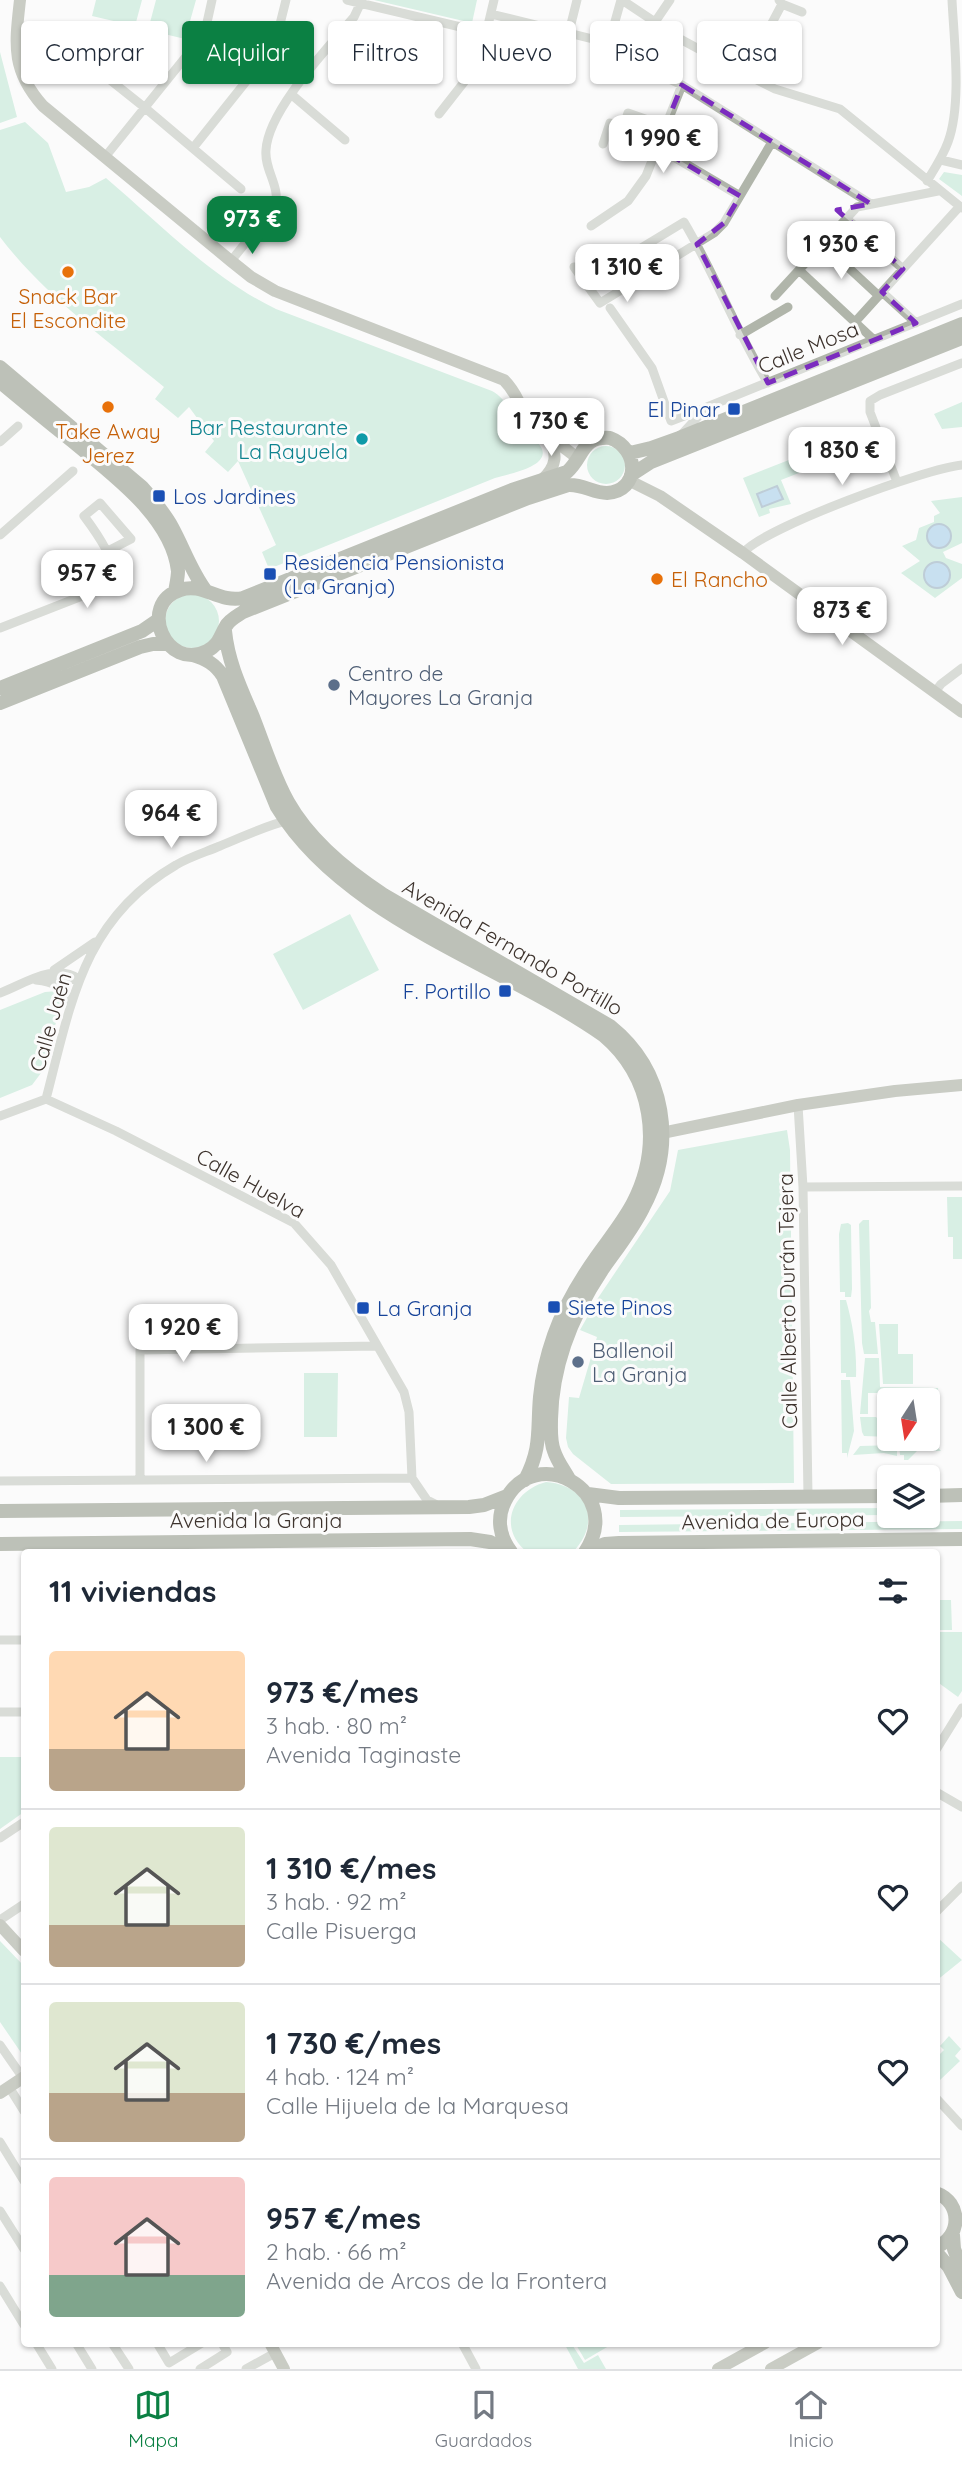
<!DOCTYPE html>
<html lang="es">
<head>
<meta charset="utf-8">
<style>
	:root { --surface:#fff; --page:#f2f2f3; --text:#1f2937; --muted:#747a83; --line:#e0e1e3; --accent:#0b8043 }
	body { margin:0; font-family:Quicksand,sans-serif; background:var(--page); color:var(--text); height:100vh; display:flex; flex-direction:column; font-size:26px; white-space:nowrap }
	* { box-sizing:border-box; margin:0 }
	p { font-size:23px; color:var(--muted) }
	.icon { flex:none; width:38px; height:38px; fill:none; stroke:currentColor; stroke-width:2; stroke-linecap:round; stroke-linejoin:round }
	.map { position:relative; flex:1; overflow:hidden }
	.side { position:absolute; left:21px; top:1549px; width:919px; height:798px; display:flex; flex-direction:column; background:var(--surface); border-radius:7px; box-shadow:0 2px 5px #0004 }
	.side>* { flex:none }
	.hud { position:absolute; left:21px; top:21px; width:920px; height:63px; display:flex; gap:14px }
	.needle { width:46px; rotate:192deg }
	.controls { position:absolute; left:877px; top:1388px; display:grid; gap:14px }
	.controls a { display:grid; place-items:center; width:63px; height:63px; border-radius:7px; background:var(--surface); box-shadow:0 2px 5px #0004; font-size:35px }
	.price { position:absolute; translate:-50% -60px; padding:0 16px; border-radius:14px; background:#fff; color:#222; font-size:23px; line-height:46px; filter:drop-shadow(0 2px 4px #0008) }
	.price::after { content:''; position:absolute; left:50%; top:42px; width:21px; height:16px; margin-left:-10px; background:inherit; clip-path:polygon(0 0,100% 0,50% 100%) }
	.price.current { background:var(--accent); color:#fff }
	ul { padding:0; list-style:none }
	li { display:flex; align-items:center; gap:21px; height:175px; padding:0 28px }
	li+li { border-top:2px solid var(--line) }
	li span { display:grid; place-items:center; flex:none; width:196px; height:140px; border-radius:7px; color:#555 }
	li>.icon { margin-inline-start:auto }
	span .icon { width:84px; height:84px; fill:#fffc; stroke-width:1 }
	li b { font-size:30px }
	h2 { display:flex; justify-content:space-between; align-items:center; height:84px; padding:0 28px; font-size:30px }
	.tag { padding:0 24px; border-radius:7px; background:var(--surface); box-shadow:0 2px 5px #0004; font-size:24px; line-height:63px }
	.tag.current { background:var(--accent); color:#fff }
	.tab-bar { display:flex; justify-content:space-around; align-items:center; height:98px; border-top:2px solid var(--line); background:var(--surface); font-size:19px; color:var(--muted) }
	.tab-bar a { display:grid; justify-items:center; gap:4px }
	.tab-bar .current { color:var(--accent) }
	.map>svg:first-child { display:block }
</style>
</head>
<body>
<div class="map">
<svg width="962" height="2369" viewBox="0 0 962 2369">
	<rect width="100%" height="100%" fill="#fbfbfb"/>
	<!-- green -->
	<path fill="#ade0c8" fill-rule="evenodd" d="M96 0H142L135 26 92 16Z
		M156 0H196L185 39 148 30Z
		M374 0H477L472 23Z
		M104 28 164 43 157 74 96 59Z
		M0 52 17 117 0 123Z
		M25 122 48 143 66 192 89 187 106 178C159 223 213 279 276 309L492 391C508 400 512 415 523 430 528 436 539 441 542 449 549 467 508 474 495 478L269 569 262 552 276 545 238 461 228 472 205 452 214 441 189 407 178 418 155 399 164 387C107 340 45 296 0 237V130Z
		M944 172 962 175V196L939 179Z
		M962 402V427L942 429 934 414Z
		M587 465a19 19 0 1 1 38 0a19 19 0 1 1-38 0Z
		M799 456 804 471 781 480 791 504 769 509 770 513 759 517 743 478Z
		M962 497V543L943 552 946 558 962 564V578L935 598 901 573 920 561 902 546 916 540 919 528 934 522V516L940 513 931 501ZM935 562 946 566 949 574 948 581 937 588 924 574 927 566Z
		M165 621a27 27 0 1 1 54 0a27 27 0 1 1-54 0Z
		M350 914 379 970 303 1010 273 954Z
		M58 991 63 999 41 1073 32 1085 0 1098V1010L45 992Z
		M787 1130 790 1150 794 1483 611 1484 573 1454 568 1447 566 1438 569 1397 579 1398 597 1337 580 1330 598 1298 670 1191 678 1150Z
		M947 1197H962V1259H953V1237H948Z
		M863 1220H869L871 1308 869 1311 871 1322H875L878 1354H864L862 1343 859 1224Z
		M848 1223 851 1225 852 1289 851 1297H845V1292H840L839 1234 841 1224Z
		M840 1300H846C853 1324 857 1352 856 1377H846V1373H841Z
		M879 1324H898V1354H913V1384H883Z
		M865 1358H879L880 1387 938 1388C939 1401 937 1422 928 1433V1407L931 1403 918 1391 909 1397 897 1390 883 1406V1393H868V1414H860Z
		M304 1373H338L337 1437H304Z
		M841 1380H850L854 1431 847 1458V1453H842Z
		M860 1417H876L889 1429V1437L864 1436 862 1432Z
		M935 1444 941 1451H917L908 1460H904V1455H900L899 1445Z
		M897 1445V1456L884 1453 853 1455 860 1446Z
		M546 1482C588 1485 602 1522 573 1552H527C497 1528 512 1491 546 1482Z
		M889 1508V1515L620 1517V1510Z
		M962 1521V1529L619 1532V1525Z
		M936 1600H951L952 1630H936Z
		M936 1632H962V1691L958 1697 936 1681Z
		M0 1757H24V1812L0 1829Z
		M936 1936 962 1960 936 1981Z
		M0 1941 24 1966V2057L0 2022Z
		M949 2036 961 2049 955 2056 960 2061 940 2080 936 2077V2058L944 2050 940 2046Z
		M564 2343H571L584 2363 598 2355 606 2369H578Z
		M575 2343H614L585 2360Z"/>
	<!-- water -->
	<path fill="#8bbee2" stroke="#7494ac" stroke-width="2" d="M777 486 783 499 762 507 757 494Z
		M927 536a12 12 0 1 1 24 0a12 12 0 1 1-24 0Z
		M924 575a13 13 0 1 1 26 0a13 13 0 1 1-26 0Z"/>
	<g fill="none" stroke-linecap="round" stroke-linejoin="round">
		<!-- street -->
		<path stroke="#b0b5aa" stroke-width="9" d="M347 0 486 33
			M622 0 682 40 745 74 775 89 840 109 962 208
			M782 4 802 12
			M491 14 609 43 621 0
			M655 22 670 0
			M569 32 577 0
			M16 38 55 36 144 107 241 189
			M636 64 682 85 871 204
			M745 74 782 4 779 0
			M292 95 345 140
			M439 114 479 63 494 0
			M603 144 610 123 617 125 626 119 628 113 665 126
			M657 147 740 196
			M193 148 268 54 276 40 286 0
			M105 157 192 49 206 27 212 0
			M941 160 962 165
			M927 181C935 168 943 156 948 142 962 104 954 41 952 0
			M846 218 903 269
			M591 226 628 201 646 176 682 85
			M823 244 879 296
			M231 261 275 206C281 187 264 170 266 150 268 110 328 48 354 17L362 0
			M574 267 600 303 714 233 724 223 772 142
			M799 270 873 339
			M585 282 684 222C715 274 736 331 768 383
			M882 292 916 323
			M775 296 857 207 938 191
			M610 308 652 368 671 421 705 408
			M855 322 960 206
			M740 335 788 307
			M681 435 707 407 962 304
			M0 442 18 426
			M897 482 870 412V401L880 395 962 363
			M0 535 73 471
			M743 553C763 528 927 468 962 465
			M0 628 100 589C105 585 110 582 112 577 118 562 93 528 84 516L100 503 131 539 106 552
			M935 692 941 684 962 668
			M54 970 95 942
			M36 980C54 982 62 986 71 1002
			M52 981 79 979
			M0 993C24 984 54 962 79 979
			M46 1099 116 1131 294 1223 331 1265 404 1392 409 1412 412 1478 427 1500 435 1504
			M46 1099C71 1003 83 919 176 865 189 857 206 852 220 846 243 837 266 825 290 820
			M798 1105 803 1187 808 1496
			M0 1116 46 1099
			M803 1187 962 1186
			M140 1480V1350L377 1346
			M0 1481 412 1478
			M0 1640H24
			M0 1712H24
			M936 1750 962 1708
			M936 1792 962 1807
			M0 1838 24 1822
			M936 1912 962 1886
			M0 1920 24 1904
			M0 2045 23 2078
			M9 2087 24 2111
			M936 2098 962 2126
			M0 2142 24 2181
			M0 2211 24 2249
			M0 2286 24 2325
			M36 2343 52 2369
			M76 2343 92 2369
			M112 2343 129 2369
			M157 2343 169 2363 202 2343
			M462 2343 476 2369
			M200 2369 227 2352 222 2343
			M246 2369 275 2353"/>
		<!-- secondary -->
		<path stroke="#8c9282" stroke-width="12" d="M20 0C15 45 11 70 43 106L231 261 251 277 275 291 504 380C518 394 518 405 529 418 542 434 562 445 577 458
			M542 480C557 466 558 454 548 436
			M628 480 660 496 743 553 962 712
			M662 1133 798 1105 895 1091 962 1085
			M0 1925 24 1951
			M0 2093 24 2077
			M270 2343 284 2369
			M718 2369 765 2343
			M771 2369 818 2343"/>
		<!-- primary -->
		<path stroke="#727a66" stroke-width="14" d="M0 367 142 487C153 500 164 512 172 527 184 549 191 571 206 591
			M0 382C24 402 47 421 71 440 110 473 172 516 178 571 178 578 176 585 175 592
			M610 438C640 449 640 491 607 493 593 493 583 484 568 485L528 498 243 612C237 616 229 620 226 626 220 636 219 645 207 651 166 672 137 604 180 590 203 582 218 603 243 598L512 490 567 472C584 457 581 436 610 438Z
			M630 453 651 448 679 438 962 324
			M631 475 651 462 962 338
			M225 631C228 662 241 689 253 717 264 745 273 775 288 802 310 841 347 871 384 895L610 1026C666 1071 677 1145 643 1208 632 1230 616 1250 602 1270 572 1315 552 1365 551 1419 551 1430 550 1441 554 1451 557 1461 564 1470 569 1479
			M193 655C206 659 215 664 223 676L277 807C344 918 500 963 603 1035 653 1077 663 1145 633 1203 623 1222 609 1239 597 1256 580 1280 564 1307 554 1335 547 1355 542 1376 540 1397 537 1431 542 1447 525 1480
			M0 688 142 631 158 620
			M0 703 140 647 153 644H168
			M588 1494 619 1498 889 1496
			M928 1496 962 1495
			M0 1511 469 1507 484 1505 507 1496
			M0 1544 470 1539 490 1542 510 1552
			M511 1552C500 1537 496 1519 505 1501 534 1442 626 1490 585 1552
			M586 1552 605 1544 619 1543 962 1539
			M936 2193C962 2202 962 2237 936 2247
			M953 2235 954 2249 962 2270
			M936 2252 949 2267 962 2292"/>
	</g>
	<!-- marked area -->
	<path d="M0 0H962V2369H0ZM682 85 871 204 837 210 903 269 882 292 916 323 768 383 697 244 724 223 740 196 657 147Z" fill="#fbfbfb" fill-opacity=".55" fill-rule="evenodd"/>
	<path fill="none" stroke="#7b2cbf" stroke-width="5" stroke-dasharray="14 9" stroke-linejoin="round" d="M682 85 871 204 837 210 903 269 882 292 916 323 768 383 697 244 724 223 740 196 657 147Z"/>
	<!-- markers -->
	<g fill="#e8710a" stroke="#fbfbfb" stroke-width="2.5">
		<circle cx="68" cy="272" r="7"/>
		<circle cx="108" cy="407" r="7"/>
		<circle cx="657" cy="579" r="7"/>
	</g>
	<g fill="#1a4fb4" stroke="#fbfbfb" stroke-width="2.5">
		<rect x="727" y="402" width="14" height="14" rx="3.5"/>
		<rect x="152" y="489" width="14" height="14" rx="3.5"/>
		<rect x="263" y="567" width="14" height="14" rx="3.5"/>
		<rect x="498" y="984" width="14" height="14" rx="3.5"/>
		<rect x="547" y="1300" width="14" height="14" rx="3.5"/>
		<rect x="356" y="1301" width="14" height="14" rx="3.5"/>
	</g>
	<circle fill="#0f9aa8" stroke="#fbfbfb" stroke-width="2.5" cx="362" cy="439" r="7"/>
	<g fill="#5c6f8a" stroke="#fbfbfb" stroke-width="2.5">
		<circle cx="334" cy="685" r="7"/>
		<circle cx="578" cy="1362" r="7"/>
	</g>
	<g text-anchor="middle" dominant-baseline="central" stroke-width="6" stroke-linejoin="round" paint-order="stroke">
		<!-- food labels -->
		<g font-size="21" fill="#c56008" stroke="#fbfbfb">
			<text x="68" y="296">Snack Bar<tspan x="68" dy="24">El Escondite</tspan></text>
			<text x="108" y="431">Take Away<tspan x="108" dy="24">Jerez</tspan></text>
			<text x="671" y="579" text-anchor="start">El Rancho</text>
		</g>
		<!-- street labels -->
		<g font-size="21" fill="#3d332d" stroke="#fbfbfb">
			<text transform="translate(808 347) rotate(-22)">Calle Mosa</text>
			<text transform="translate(513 947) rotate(30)">Avenida Fernando Portillo</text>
			<text transform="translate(50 1022) rotate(-74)">Calle Jaén</text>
			<text transform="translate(251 1183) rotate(29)">Calle Huelva</text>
			<text transform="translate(787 1301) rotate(-91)">Calle Alberto Durán Tejera</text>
			<text x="256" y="1520">Avenida la Granja</text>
			<text transform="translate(773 1520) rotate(-1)">Avenida de Europa</text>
		</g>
		<!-- transit labels -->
		<g font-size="21" fill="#164399" stroke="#fbfbfb" text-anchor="start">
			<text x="720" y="409" text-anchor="end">El Pinar</text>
			<text x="173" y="496">Los Jardines</text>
			<text x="284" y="562">Residencia Pensionista<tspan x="284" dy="24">(La Granja)</tspan></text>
			<text x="491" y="991" text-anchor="end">F. Portillo</text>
			<text x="568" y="1307">Siete Pinos</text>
			<text x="377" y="1308">La Granja</text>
		</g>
		<!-- culture labels -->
		<g font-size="21" fill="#0d838f" stroke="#fbfbfb" text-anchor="end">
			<text x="348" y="427">Bar Restaurante<tspan x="348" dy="24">La Rayuela</tspan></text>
		</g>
		<!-- service labels -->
		<g font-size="21" fill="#4e5e75" stroke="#fbfbfb" text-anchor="start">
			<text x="348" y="673">Centro de<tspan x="348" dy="24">Mayores La Granja</tspan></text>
			<text x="592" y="1350">Ballenoil<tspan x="592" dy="24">La Granja</tspan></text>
		</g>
	</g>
</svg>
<div class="controls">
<a><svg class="needle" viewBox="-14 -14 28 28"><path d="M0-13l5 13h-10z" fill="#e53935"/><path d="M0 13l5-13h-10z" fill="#747a83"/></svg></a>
<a><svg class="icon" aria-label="layers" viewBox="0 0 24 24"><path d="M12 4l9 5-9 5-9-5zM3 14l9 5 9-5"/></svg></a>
</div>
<b class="price" style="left:663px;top:175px">1 990 €</b>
<b class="price current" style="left:252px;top:256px">973 €</b>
<b class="price" style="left:841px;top:281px">1 930 €</b>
<b class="price" style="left:627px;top:304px">1 310 €</b>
<b class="price" style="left:551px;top:458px">1 730 €</b>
<b class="price" style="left:842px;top:487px">1 830 €</b>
<b class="price" style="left:87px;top:610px">957 €</b>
<b class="price" style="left:842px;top:647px">873 €</b>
<b class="price" style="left:171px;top:850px">964 €</b>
<b class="price" style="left:183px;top:1364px">1 920 €</b>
<b class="price" style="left:206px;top:1464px">1 300 €</b>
<div class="hud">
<a class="tag">Comprar</a>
<a class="tag current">Alquilar</a>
<a class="tag">Filtros</a>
<a class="tag">Nuevo</a>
<a class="tag">Piso</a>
<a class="tag">Casa</a>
</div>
<section class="side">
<h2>11 viviendas<svg class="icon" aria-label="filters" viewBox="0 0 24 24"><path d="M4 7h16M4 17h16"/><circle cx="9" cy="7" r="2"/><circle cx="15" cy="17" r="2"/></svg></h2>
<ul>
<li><span style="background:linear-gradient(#ffd9b3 70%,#b9a48a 0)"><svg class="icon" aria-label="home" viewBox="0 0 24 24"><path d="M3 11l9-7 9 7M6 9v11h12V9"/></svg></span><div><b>973 €/mes</b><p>3 hab. · 80 m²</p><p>Avenida Taginaste</p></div><svg class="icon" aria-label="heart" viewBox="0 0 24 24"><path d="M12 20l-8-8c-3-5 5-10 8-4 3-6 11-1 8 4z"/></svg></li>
<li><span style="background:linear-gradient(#dfe7d0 70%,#b9a48a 0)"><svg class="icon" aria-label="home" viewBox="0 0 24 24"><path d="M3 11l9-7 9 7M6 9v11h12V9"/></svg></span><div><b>1 310 €/mes</b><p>3 hab. · 92 m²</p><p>Calle Pisuerga</p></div><svg class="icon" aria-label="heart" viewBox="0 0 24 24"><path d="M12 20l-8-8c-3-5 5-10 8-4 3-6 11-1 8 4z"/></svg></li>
<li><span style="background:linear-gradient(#dfe7d0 65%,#b9a48a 0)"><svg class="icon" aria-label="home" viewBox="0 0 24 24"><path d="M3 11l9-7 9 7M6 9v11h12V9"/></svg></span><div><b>1 730 €/mes</b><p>4 hab. · 124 m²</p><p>Calle Hijuela de la Marquesa</p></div><svg class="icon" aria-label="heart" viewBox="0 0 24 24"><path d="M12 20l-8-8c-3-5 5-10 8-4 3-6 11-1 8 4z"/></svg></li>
<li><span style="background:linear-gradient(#f6c9c9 70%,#7fa58c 0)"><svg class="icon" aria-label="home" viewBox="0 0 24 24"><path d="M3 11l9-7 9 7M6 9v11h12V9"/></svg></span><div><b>957 €/mes</b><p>2 hab. · 66 m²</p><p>Avenida de Arcos de la Frontera</p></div><svg class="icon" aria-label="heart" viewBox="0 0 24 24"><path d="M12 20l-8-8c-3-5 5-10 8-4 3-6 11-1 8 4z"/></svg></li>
</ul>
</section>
</div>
<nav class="tab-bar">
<a class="current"><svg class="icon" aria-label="map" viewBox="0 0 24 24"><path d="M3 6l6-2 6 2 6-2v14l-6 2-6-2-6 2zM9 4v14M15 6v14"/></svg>Mapa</a>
<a><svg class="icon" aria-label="saved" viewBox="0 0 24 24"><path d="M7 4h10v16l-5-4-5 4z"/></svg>Guardados</a>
<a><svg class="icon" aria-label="home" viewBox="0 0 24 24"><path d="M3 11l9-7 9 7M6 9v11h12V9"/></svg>Inicio</a>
</nav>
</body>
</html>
